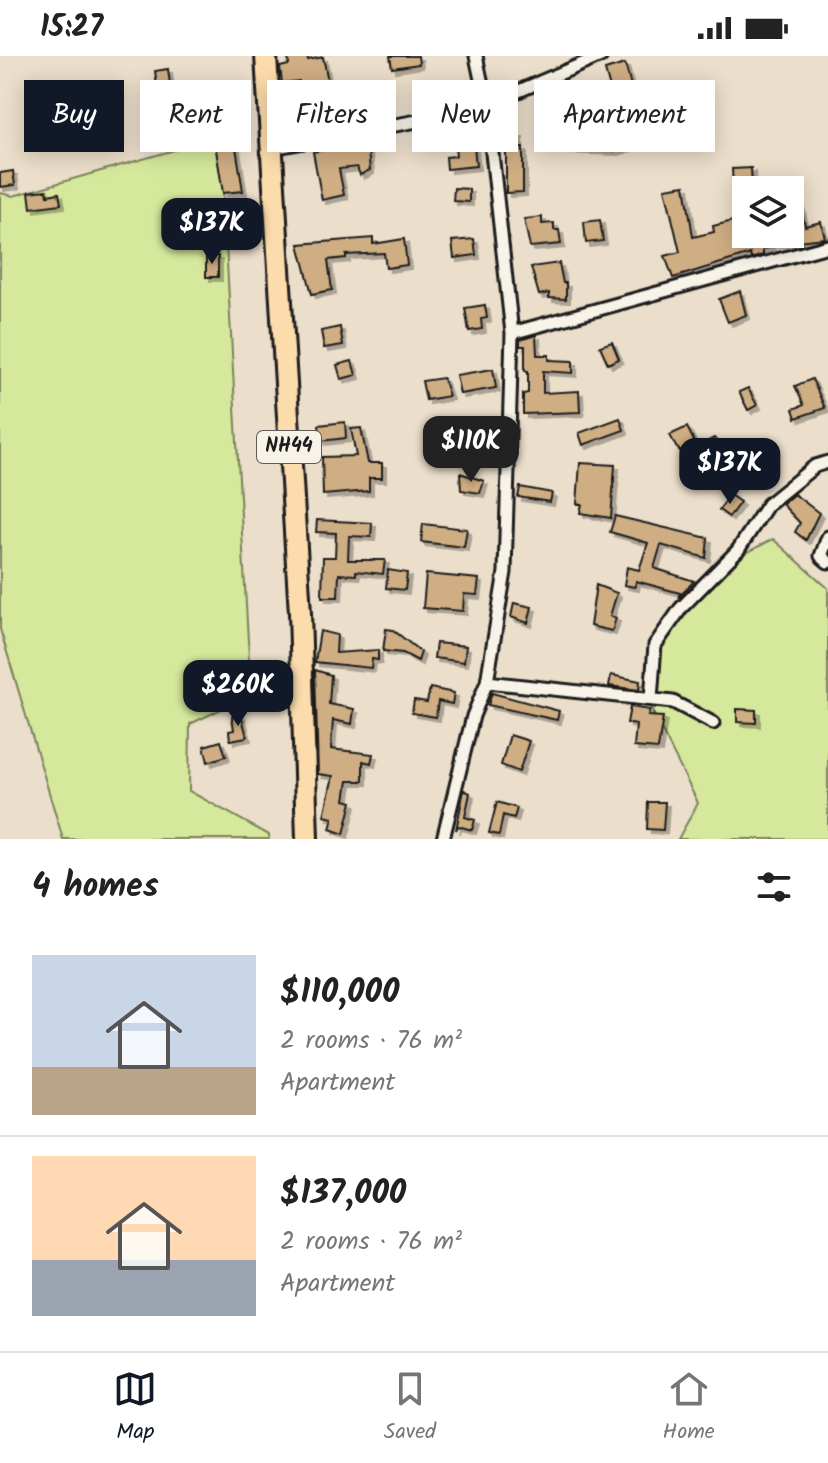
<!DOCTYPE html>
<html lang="en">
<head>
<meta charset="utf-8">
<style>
	:root { --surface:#fff; --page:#f2f2f2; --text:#222; --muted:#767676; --line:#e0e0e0; --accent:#111827 }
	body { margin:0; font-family:Kalam,sans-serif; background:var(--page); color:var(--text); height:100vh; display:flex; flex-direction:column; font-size:30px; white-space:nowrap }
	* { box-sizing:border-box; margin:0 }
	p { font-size:26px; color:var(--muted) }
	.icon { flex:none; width:44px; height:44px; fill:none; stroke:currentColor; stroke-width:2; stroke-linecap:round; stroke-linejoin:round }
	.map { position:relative; height:783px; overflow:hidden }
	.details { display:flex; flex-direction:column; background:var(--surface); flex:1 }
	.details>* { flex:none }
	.banner { position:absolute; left:24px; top:24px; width:780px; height:72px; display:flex; gap:16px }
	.tools { position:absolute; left:732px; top:120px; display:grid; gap:16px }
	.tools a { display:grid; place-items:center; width:72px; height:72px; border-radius:0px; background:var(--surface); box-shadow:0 4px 20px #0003; font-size:40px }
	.price { position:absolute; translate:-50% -68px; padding:0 18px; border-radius:16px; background:var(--accent); color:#fff; font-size:26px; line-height:52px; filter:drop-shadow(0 2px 4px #0008) }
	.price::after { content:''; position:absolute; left:50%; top:48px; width:24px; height:18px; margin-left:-12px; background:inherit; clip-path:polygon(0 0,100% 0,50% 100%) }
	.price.on { background:#222; color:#fff }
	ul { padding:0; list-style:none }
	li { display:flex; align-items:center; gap:24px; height:200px; padding:0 32px }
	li+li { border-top:2px solid var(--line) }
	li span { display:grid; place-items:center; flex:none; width:224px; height:160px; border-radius:0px; color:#555 }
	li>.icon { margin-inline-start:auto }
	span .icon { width:96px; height:96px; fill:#fffc; stroke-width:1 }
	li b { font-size:34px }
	h2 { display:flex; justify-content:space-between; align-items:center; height:96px; padding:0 32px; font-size:34px }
	.chip { padding:0 28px; border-radius:0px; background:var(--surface); box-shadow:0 4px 20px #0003; font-size:28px; line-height:72px }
	.chip.on { background:var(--accent); color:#fff }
	.status { display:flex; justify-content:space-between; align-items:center; height:56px; padding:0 40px; background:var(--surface); direction:ltr }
	.status svg { height:22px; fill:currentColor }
	.tabs { display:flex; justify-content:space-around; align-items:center; height:112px; border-top:2px solid var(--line); background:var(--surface); font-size:22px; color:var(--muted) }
	.tabs a { display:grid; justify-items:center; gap:4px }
	.tabs .on { color:var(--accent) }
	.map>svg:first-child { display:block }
</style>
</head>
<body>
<div class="status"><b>15:27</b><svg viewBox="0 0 49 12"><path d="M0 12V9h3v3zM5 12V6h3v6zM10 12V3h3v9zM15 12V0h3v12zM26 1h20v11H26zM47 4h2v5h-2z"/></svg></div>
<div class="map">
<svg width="828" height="783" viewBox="0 0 828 783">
	<defs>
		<filter id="shadow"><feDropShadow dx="4" dy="4" stdDeviation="0" flood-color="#0004"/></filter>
	</defs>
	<rect width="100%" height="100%" fill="#ebdeca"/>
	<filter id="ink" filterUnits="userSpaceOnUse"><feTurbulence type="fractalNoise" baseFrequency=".0125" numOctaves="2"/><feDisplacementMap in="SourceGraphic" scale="16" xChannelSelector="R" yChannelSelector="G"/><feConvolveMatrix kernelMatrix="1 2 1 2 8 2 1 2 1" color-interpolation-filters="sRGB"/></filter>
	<g filter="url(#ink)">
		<!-- green -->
		<path fill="#d6e89c" stroke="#79825c" stroke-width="2" d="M220 81 251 639 190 668 189 735 269 779V783H63L0 573V137L13 140Z
			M773 483 828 532V783H678L698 747 643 637 661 590 715 513Z"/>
		<!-- building -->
		<path fill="#d0ae83" stroke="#1c1c1c" stroke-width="2" filter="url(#shadow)" d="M288 0H307L308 4 323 1 329 30 346 28 347 38 325 44 329 65 309 70 299 25 282 27 280 11 289 9Z
			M390 0H418L419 8 392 12Z
			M625 8 633 37 641 35 644 46 658 41 661 51 638 58 646 85 615 95 561 93V75L622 76 605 14Z
			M168 13 170 28 157 30 155 15Z
			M212 30 213 41 188 44 187 32Z
			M519 78V92H523V136L506 137V89H500L499 79Z
			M473 80 476 110 447 113 446 101 456 100 454 81Z
			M235 85 243 135 223 137 215 88Z
			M359 86 360 96 368 95 370 114 360 119 357 111 339 113 344 139 322 144 313 96Z
			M751 112 752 128 733 129 732 113Z
			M13 115 15 129 0 131V117Z
			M685 129 693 181 714 176 713 170 737 164 740 178H790V140L798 138 805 170 821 166 825 182 770 188 771 191 763 193V199L751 203 750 198 673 222 665 200 680 196 665 132Z
			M454 132 469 133V146L453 145Z
			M47 134 48 139 59 137 61 148 31 152 29 136Z
			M542 161V168L554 167V174H559L561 188 530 191 524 163Z
			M600 164 603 185 586 187 584 166Z
			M373 182V188L404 183 407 209 386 212 384 197 346 199V202L328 204 332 234 312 238 299 188Z
			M474 183 476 199 454 202 452 185Z
			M206 200H218V221H206Z
			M559 207 563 227H566V243L549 242V237L539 239 531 211Z
			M740 235 746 259 728 266 719 243Z
			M485 249 487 262 481 263 482 273 469 275 465 252Z
			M340 271 343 289 324 292 321 275Z
			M536 279 537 299H549V304L573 305V317L543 315V337L579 335 580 356 523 358V338L528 337V315H525V290H520V284Z
			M612 286 619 303 608 308 600 290Z
			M352 305 356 319 341 323 337 309Z
			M493 313 496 332 460 338 456 319Z
			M443 322 449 340 426 344 422 325Z
			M812 323 825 352 796 362 793 353 804 349 795 330Z
			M748 332 757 349 748 354 739 336Z
			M620 362 624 374 583 389 579 377Z
			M345 366 346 382 321 385 319 369Z
			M687 371 697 391 714 382 722 391 717 394 726 406 706 421 676 391 670 379Z
			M361 372 368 407H382V422H369V435L323 439 322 401 356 400 351 373Z
			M580 407 615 409 611 462 580 457 582 448H577Z
			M460 417 484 425 480 437 461 434Z
			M520 431 552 437 550 446 518 441Z
			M794 438 819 457 806 484 795 476 800 467 782 448Z
			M730 439 740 446 729 461 719 454Z
			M615 460 708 482 706 502 661 489 654 512 694 525 678 542 680 537 636 525 635 531 624 529 627 511 639 514 648 487 610 476Z
			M317 464 372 467 371 481 349 480 348 504H385L383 518 356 515V519L339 518 338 541H322L323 501H335L336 477 316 476Z
			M423 468 467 473 464 491 421 486Z
			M388 514 407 517 405 534 386 532Z
			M426 518 479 523 477 539 464 538 463 555 423 552Z
			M596 529 617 537 610 560 616 562 612 575 590 570Z
			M514 547 532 551 528 567 511 561Z
			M386 573 393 574 421 596 418 605 403 597 383 595Z
			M320 575 337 579 336 597 378 594V604L372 603 371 612 315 606Z
			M436 587 466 590 464 606 434 602Z
			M315 614 331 619 329 648 354 653 352 668 333 664 331 693 373 698 371 707 363 705V725H348L345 744 352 746 344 778 330 773 333 762 324 760 333 720 318 718Z
			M611 619 640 625 639 634 609 630Z
			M430 632 454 637 452 648 438 645 436 661 412 657 414 644 427 646Z
			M492 637 559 655 557 664 488 649Z
			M630 651 650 654 648 660 663 661 658 693 634 691 636 669 627 667Z
			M737 653 756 654V667L737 666Z
			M241 658 247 681 230 684 229 675 234 674 232 660Z
			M510 679 529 685 519 716 501 709Z
			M221 685 226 700 208 706 204 690Z
			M464 734 470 737 465 761 475 764 472 774 458 770 456 774Z
			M497 746 517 752 514 762 503 759 499 779 489 777Z
			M648 746H665L663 774 647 773Z"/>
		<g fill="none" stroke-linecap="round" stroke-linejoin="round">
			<!-- street casing -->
			<g stroke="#1c1c1c" stroke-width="17">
				<path id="street" d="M272 92 487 52 507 40 601 0
					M512 277 828 190
					M828 481 821 500 828 506
					M487 626 673 646 713 667
					M651 643 655 589 681 552 738 494 768 448 815 410 828 406
					M443 783 473 660 487 626 505 516 512 277 487 52 476 0"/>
			</g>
			<!-- highway casing -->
			<g stroke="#1c1c1c" stroke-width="26">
				<path id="highway" d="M266 0 300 557 307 783"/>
			</g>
			<!-- street -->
			<use href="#street" stroke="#f7f3e8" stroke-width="11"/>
			<!-- highway -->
			<use href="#highway" stroke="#fcdcac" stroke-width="20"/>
		</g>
	</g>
	<g text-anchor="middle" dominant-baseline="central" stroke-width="7" stroke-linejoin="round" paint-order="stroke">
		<!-- shield labels -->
		<rect fill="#f7f3e8" stroke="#5e5c59" stroke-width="2" x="257" y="375" width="64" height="32" rx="6"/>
		<g font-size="20" font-weight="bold" fill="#1c1c1c">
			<text x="289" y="391">NH44</text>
		</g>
	</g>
</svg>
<div class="tools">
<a><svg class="icon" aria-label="layers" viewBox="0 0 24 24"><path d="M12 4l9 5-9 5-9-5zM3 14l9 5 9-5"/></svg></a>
</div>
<b class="price" style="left:212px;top:210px">$137K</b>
<b class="price on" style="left:471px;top:428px">$110K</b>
<b class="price" style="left:730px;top:450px">$137K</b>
<b class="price" style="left:238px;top:672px">$260K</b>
<div class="banner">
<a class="chip on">Buy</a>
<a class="chip">Rent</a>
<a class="chip">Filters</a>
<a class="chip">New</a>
<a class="chip">Apartment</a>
</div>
</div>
<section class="details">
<h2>4 homes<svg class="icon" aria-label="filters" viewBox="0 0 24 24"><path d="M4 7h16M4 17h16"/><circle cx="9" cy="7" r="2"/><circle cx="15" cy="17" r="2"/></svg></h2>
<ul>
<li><span style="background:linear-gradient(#c9d6e8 70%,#b9a48a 0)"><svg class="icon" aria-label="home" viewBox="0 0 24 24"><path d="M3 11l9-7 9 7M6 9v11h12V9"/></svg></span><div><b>$110,000</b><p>2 rooms · 76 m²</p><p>Apartment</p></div></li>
<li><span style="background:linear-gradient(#ffd9b3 65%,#9aa5b1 0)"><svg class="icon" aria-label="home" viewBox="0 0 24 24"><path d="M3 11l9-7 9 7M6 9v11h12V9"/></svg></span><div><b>$137,000</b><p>2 rooms · 76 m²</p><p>Apartment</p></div></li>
</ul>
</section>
<nav class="tabs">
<a class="on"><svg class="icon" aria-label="map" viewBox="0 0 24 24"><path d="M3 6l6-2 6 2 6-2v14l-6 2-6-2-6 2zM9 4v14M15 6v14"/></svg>Map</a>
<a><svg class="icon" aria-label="saved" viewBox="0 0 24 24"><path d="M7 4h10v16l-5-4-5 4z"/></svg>Saved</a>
<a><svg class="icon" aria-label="home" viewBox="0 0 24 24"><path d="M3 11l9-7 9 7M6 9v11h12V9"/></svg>Home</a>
</nav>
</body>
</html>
